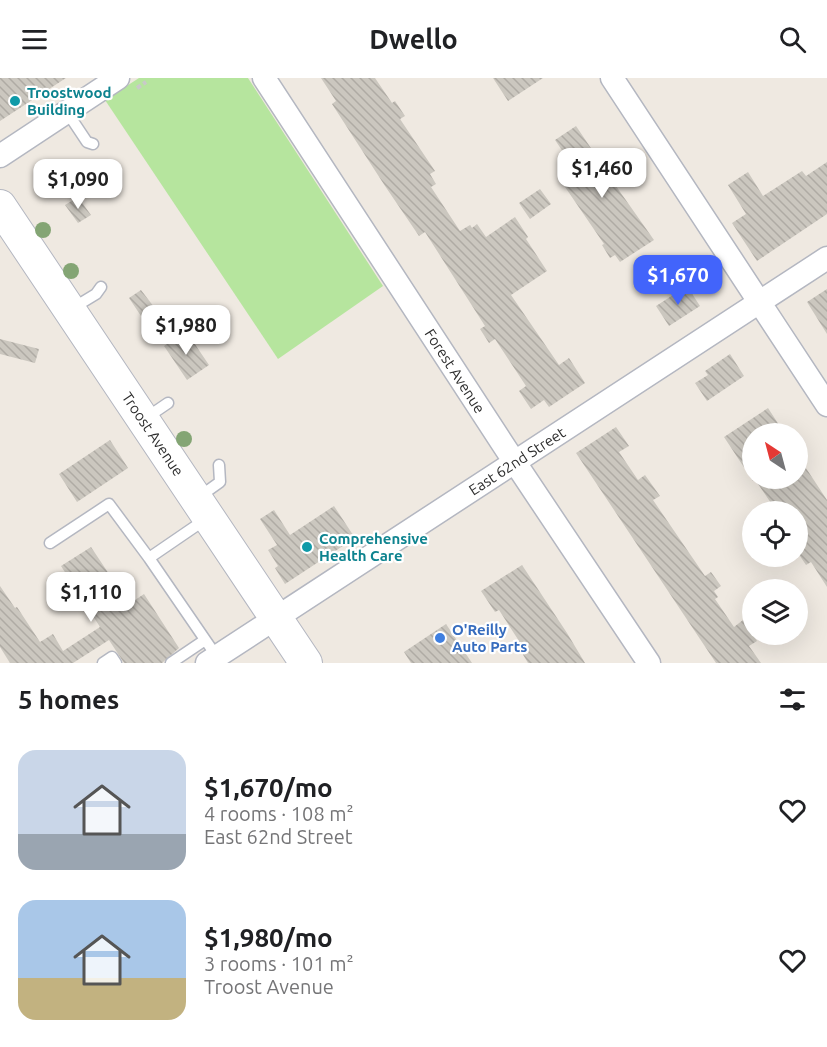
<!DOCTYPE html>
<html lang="en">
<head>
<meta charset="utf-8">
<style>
	:root { --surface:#fff; --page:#f2f2f2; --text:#202124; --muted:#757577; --accent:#4264fb }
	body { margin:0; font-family:Ubuntu,sans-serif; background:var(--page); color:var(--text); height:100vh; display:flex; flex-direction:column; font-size:22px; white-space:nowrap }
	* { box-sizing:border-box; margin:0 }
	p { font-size:20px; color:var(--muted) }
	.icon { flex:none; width:33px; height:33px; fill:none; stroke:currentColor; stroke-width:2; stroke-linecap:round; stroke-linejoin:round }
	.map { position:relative; height:585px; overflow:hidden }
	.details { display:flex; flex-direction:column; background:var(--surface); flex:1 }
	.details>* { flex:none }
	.needle { width:39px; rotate:324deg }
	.tools { position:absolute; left:742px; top:345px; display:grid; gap:12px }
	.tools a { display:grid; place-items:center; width:66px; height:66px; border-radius:50%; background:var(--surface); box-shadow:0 6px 24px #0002; font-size:30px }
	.price { position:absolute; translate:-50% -51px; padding:0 14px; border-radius:12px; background:#fff; color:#222; font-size:20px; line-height:39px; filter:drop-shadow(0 2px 3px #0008) }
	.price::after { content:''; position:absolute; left:50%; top:36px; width:18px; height:14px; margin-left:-9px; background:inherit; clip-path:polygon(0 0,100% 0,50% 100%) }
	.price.current { background:var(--accent); color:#fff }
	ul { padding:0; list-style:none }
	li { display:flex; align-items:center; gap:18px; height:150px; padding:0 18px }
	li span { display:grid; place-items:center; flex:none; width:168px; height:120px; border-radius:18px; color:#555 }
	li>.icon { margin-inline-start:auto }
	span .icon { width:72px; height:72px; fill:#fffc; stroke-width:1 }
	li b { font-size:26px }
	h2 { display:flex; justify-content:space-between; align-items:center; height:72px; padding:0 18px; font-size:26px }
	header { display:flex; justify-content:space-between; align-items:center; height:78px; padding:0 18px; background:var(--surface); font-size:27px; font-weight:600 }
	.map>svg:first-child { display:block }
</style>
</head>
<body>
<header><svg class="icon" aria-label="menu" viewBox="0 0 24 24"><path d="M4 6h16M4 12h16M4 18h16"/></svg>Dwello<svg class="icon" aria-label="search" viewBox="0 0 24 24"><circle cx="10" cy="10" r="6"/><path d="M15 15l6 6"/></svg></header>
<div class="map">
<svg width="827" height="585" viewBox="0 0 827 585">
	<defs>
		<pattern id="building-back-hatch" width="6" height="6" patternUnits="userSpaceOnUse" patternTransform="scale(1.5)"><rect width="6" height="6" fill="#cbc7bf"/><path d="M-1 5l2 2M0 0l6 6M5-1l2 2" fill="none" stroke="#afaba4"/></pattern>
	</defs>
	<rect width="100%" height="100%" fill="#efe9e1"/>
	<!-- grass -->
	<path fill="#b6e59e" d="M139 0H248L383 208 278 281 105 22Z"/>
	<!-- building -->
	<path fill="url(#building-back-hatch)" d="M0 0H66L0 43Z
		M321 0H375L392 25 395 23 405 38 400 41 435 93 430 96 436 106 431 109 460 153 470 147 472 150 477 146 486 159 515 139 528 159 526 161 547 193 511 217 559 287 569 280 585 305 549 329 544 322 531 331 519 313 526 308 495 261 489 265 480 251 485 248 425 154 419 158 385 108 332 26 336 23Z
		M493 0H543L508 23Z
		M576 48 599 82 601 80 614 100 611 101 654 162 620 184 615 177 610 180 602 167 604 166 563 106 578 96 555 62Z
		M827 84V136L757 183 732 145 746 136 728 107 748 94 763 118 802 93 806 98Z
		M540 111 551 126 530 141 519 125Z
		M78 119 91 137 78 145 65 127Z
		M687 208 700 228 669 248 656 228Z
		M827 211V256L807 224Z
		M141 212 154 229 141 238 129 220Z
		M186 253 209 287 187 302 164 268Z
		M0 261 39 271 35 285 0 276Z
		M730 276 744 298 707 323 695 305 708 297 705 293Z
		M768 330 781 350 773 356H753V403L724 359Z
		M616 349 629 368 619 374 638 402 645 397 660 418 653 422 705 498 711 494 721 508 714 513 718 519 715 521 734 549 743 542 757 563 749 568 761 585H716L576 375Z
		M110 362 128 390 77 424 59 396Z
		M798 378 827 422V509L811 484 806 487 798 475V434H777L754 400H798Z
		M334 428 355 460 285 506 275 490 278 488 268 472 277 467 260 441 274 432 290 457Z
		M91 469 129 526 144 516 179 570 162 585H124L109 562 73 585H10L0 569V508L15 530 17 529 40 564 53 556 63 573 100 549 61 488Z
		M522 487 567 555 585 585H528L516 565 519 563 499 532 495 534 481 513Z
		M446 546 472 585H411L404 574Z"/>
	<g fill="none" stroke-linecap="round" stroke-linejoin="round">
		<!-- service casing -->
		<g stroke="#b4b7c1" stroke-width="13">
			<path id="service" d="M67 34 87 64 93 66
				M73 230 96 216 101 209
				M146 340 168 325
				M199 419 220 404 219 387
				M206 441 149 480 217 579
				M50 465 109 426 149 480
				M103 585 112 579 116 585
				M171 585 205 562"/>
		</g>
		<!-- minor casing -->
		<g stroke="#b4b7c1" stroke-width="25">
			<path id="minor" d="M264 0 506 371 649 585
				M612 0 827 327
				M0 78 118 0
				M207 585 827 180"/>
		</g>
		<!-- secondary casing -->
		<g stroke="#b4b7c1" stroke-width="34">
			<path id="secondary" d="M0 128 306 585"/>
		</g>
		<!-- path -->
		<path stroke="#c9c9c9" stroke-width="4" stroke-dasharray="4.5 3" stroke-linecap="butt" d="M137 10 146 4"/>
		<!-- service -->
		<use href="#service" stroke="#fff" stroke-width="10"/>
		<!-- minor -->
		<use href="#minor" stroke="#fff" stroke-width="22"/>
		<!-- secondary -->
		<use href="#secondary" stroke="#fff" stroke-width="32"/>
	</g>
	<!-- trees -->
	<g fill="#84a574">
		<circle cx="43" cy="152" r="8"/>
		<circle cx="71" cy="193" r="8"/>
		<circle cx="184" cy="361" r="8"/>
	</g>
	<!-- markers -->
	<g fill="#0f9aa8" stroke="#fff" stroke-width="2">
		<circle cx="15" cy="23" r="6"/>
		<circle cx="307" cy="469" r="6"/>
	</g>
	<circle fill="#3f7fe0" stroke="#fff" stroke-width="2" cx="440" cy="560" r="6"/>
	<g text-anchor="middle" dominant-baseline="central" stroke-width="4.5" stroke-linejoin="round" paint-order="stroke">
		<!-- culture labels -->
		<g font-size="15" font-weight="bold" fill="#0d838f" stroke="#fff" text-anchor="start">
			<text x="27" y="14">Troostwood<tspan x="27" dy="17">Building</tspan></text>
			<text x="319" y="460">Comprehensive<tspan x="319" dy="17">Health Care</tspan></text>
		</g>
		<!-- street labels -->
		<g font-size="15" fill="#2e2e2e" stroke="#fff">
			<text transform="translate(455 293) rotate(57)">Forest Avenue</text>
			<text transform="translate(153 356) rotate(56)">Troost Avenue</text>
			<text transform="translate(517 383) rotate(-33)">East 62nd Street</text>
		</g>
		<!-- shop labels -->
		<g font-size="15" font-weight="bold" fill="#366cbe" stroke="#fff" text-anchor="start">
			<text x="452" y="551">O'Reilly<tspan x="452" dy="17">Auto Parts</tspan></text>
		</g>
	</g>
</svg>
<div class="tools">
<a><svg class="needle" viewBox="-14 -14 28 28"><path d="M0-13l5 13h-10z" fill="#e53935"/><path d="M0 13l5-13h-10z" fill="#757577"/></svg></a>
<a><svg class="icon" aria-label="locate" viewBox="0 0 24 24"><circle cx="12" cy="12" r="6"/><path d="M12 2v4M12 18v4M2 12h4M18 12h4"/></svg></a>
<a><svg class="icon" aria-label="layers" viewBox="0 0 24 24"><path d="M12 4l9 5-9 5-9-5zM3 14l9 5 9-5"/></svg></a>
</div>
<b class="price" style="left:602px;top:121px">$1,460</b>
<b class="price" style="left:78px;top:132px">$1,090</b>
<b class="price current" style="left:678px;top:228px">$1,670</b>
<b class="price" style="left:186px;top:278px">$1,980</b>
<b class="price" style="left:91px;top:545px">$1,110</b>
</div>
<section class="details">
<h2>5 homes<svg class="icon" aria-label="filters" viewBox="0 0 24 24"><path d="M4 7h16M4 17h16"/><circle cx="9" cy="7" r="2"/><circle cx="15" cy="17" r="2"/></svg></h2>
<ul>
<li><span style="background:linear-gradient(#c9d6e8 70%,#9aa5b1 0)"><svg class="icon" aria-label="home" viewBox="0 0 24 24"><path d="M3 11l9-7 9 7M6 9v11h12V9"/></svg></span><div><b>$1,670/mo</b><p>4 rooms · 108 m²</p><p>East 62nd Street</p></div><svg class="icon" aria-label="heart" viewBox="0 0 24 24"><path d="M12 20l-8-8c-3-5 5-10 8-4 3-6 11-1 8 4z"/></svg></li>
<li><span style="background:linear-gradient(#a9c7e8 65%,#c2b280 0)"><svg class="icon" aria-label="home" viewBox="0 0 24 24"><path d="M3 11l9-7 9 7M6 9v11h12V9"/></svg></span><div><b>$1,980/mo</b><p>3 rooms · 101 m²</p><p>Troost Avenue</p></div><svg class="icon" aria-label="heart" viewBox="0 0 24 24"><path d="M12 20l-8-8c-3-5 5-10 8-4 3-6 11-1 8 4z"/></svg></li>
</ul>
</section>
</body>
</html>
